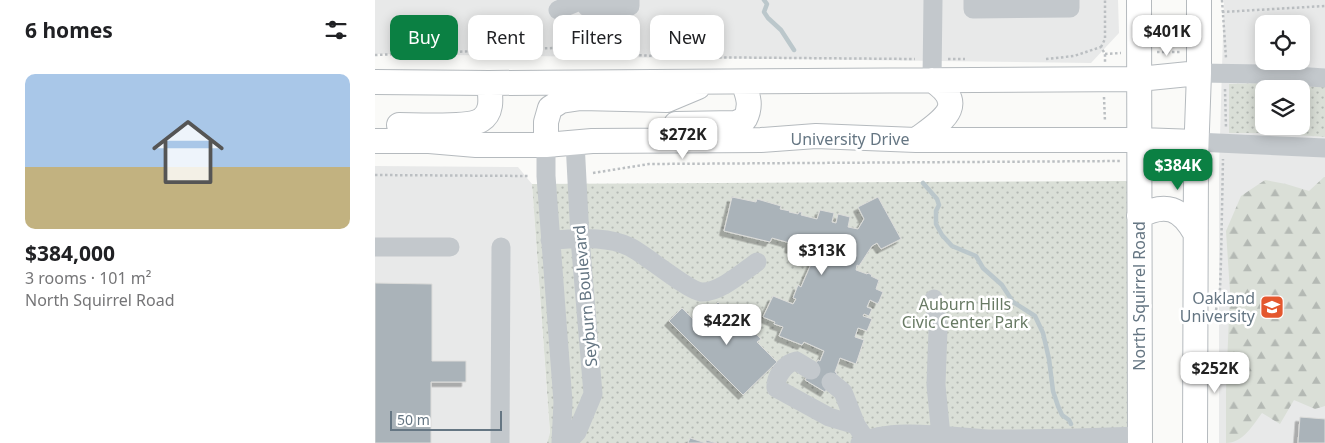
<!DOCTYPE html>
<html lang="en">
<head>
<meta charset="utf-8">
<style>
	:root { --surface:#fff; --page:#f6f6f6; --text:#202124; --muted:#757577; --accent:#0b8043 }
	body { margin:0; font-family:"Noto Sans",sans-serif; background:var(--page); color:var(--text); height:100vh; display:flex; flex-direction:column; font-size:19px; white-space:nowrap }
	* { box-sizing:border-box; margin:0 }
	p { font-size:16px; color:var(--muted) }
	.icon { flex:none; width:28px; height:28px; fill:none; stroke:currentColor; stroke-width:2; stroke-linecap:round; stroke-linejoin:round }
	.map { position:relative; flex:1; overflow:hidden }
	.side { display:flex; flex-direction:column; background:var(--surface); width:375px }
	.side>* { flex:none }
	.guide { position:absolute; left:15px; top:15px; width:475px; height:45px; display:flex; gap:10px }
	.tools { position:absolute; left:880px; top:15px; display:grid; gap:10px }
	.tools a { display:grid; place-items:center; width:55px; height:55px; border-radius:10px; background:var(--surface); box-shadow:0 2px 12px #0003; font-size:25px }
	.scale { position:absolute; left:15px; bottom:12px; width:112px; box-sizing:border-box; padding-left:5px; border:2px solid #657683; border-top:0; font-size:14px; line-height:18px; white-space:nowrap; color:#657683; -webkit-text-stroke:4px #fff; paint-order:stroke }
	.price { position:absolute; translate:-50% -42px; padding:0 11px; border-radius:10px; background:#fff; color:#222; font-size:16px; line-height:32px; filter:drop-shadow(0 1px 2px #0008) }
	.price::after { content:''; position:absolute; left:50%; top:30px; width:15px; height:11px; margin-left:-8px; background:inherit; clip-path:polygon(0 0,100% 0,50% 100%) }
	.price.active { background:var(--accent); color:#fff }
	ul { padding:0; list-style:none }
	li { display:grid; align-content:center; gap:10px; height:265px; padding:0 25px }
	li span { display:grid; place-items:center; height:155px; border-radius:10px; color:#555 }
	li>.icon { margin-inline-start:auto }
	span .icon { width:90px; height:90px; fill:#fffc; stroke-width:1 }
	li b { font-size:21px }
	h2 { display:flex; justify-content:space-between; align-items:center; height:60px; padding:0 25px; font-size:21px }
	.pill { padding:0 18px; border-radius:10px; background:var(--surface); box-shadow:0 2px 12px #0003; font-size:18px; line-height:45px }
	.pill.active { background:var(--accent); color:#fff }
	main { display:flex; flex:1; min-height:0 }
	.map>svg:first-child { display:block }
</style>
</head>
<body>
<main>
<section class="side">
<h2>6 homes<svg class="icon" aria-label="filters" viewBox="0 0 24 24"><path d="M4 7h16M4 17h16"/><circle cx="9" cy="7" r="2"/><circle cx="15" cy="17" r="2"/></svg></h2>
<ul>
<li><span style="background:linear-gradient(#a9c7e8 60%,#c2b280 0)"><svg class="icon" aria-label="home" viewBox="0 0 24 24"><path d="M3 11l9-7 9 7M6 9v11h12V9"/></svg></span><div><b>$384,000</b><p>3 rooms · 101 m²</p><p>North Squirrel Road</p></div></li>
</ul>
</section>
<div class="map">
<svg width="950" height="443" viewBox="0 0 950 443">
	<defs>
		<pattern id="grass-dots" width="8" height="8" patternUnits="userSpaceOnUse" patternTransform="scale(1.25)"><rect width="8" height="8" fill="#dadfd7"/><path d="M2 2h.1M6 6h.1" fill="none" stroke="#b4b9b4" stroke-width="1.8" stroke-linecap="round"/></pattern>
		<pattern id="forest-firs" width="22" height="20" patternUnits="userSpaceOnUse" patternTransform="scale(1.25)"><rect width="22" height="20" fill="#dadfd7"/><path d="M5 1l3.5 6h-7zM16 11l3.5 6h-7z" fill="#b4b9b4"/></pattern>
		<filter id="shadow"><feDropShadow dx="-4.5" dy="4.5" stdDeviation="0" flood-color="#0004"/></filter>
	</defs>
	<rect width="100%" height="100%" fill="#fafaf8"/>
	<!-- built -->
	<path fill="#e8e9e9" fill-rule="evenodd" d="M0 0H743L744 33 716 63 0 54Z
		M849 0H950V443H844V170ZM889 24H926V61H889ZM889 89H926V126H889Z
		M0 166 143 167 157 184 175 434 172 443H0Z"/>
	<!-- grass -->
	<path fill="url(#grass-dots)" fill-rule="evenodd" d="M890 83 950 87V137L894 133H854V84ZM889 89H926V126H889Z
		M756 181 763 443H172L175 433 157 184Z"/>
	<!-- forest -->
	<path fill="url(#forest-firs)" d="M949 177H950V406L940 409 919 400 905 424 887 413C878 425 868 443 851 443V390L855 292 851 231 866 196 890 180 911 184 934 191Z"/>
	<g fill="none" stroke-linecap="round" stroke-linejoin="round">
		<!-- stream -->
		<path stroke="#bbc7cb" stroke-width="4.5" d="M389 0 392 4 389 12 393 18 406 30 419 50
			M548 183 562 199 564 205 561 211V224L567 235 577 246 601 256 608 268 627 285 638 302 660 316 668 333 674 359 678 391 683 406 687 415 694 420 696 424"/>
	</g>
	<!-- building -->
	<path fill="#aab3b9" stroke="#dcdcda" filter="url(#shadow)" d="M357 197 381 202 382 199 406 206 405 209 415 211 414 212 423 214 424 212H427L426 215 442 219 445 210 459 213 457 222 461 223 463 214 475 217 473 227 483 229 489 219 483 207 503 197 526 239 506 249 502 243 497 246 484 266 482 265 481 270 492 274 493 273 497 275 496 276 504 280 501 289 508 292 503 304 495 300 492 307 497 309 494 316 489 314 488 316 497 319 492 331 483 328 480 337 489 340 481 364 465 358 460 372 462 373 450 392 430 380 443 360 445 361 449 351 429 342 427 345 404 336 408 327 399 324 400 322 388 317 398 296 418 304 421 299 418 298 423 285 426 287 443 248 424 244 423 250 414 248 415 243 397 238 395 242 349 231Z
		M0 283 57 284V361H91V382H56V443H0Z
		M343 302 372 332 375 328 386 339 382 342 402 362 368 395 294 321 307 308 322 323Z
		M925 417 950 419V443H923Z
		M315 438 331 443V440L342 443H313Z"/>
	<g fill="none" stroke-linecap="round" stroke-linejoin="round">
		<!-- major casing -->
		<g stroke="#b5babe" stroke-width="26">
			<path id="major" d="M764 0 765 443
				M0 82 114 83 764 79 824 73
				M301 124 361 123 370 119C377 105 373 96 368 82
				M24 125C41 125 94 128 106 120 119 112 115 95 114 83
				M541 140C566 121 595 106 557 80
				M0 141H54L101 145H171L217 141 386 140 441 136 541 140H765L821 142
				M171 145V122L175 108 186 101 206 98 292 100 323 87
				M764 216C791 202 806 208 820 233
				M820 443 821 157 824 73V0"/>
		</g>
		<!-- path -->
		<path stroke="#bbbfc2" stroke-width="2.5" stroke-dasharray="2.5 2.5" stroke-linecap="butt" d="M847 0 851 58
			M847 12 950 6
			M726 47 730 39V0
			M782 52H806
			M730 54 746 53
			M0 55 204 47 241 54 300 57 540 59
			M573 59H590
			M671 59 699 56 726 47 730 54V62
			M850 89 851 128
			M729 97 730 122
			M218 173 274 164 747 161
			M0 175 155 176
			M841 310 845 289 846 261 848 159"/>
		<!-- minor -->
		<path stroke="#c3c8cc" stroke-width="19" d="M207 0 212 7 255 6V0
			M598 0V9L695 8V0
			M183 10 207 0
			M824 73 889 74 950 78
			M557 80 558 0
			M821 142 950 148
			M171 145V176L188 402 186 443
			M175 240C201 239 231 235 255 247 271 255 312 290 326 292 344 293 368 272 382 262
			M0 247H75
			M559 299 563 329 561 385 566 436
			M436 370 421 361C410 363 400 377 401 388L454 417 481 425 491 440
			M456 382 468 392 481 425
			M125 443 126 247
			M192 443 202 432 218 394 205 238 200 142
			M485 443C516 426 582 438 618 439 667 439 716 438 765 436"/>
		<!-- major -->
		<use href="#major" stroke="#fff" stroke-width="24"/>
	</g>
	<!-- icons -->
	<defs>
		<g id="university-square" transform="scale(1.25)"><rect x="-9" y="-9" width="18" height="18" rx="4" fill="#e4572e" stroke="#fff"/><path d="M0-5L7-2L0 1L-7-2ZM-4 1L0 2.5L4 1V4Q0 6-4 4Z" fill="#fff"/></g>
	</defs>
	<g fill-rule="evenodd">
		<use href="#university-square" x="897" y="307"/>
	</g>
	<g text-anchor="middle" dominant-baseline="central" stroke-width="5" stroke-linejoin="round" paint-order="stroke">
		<!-- street labels -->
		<g font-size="16" fill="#657683" stroke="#fff">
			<text x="475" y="139">University Drive</text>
			<text transform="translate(210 296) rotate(-95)">Seyburn Boulevard</text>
			<text transform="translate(764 296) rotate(-90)">North Squirrel Road</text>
		</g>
		<!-- poi labels -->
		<g font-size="16" fill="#657683" stroke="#fff" text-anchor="end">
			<text x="880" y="298">Oakland<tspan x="880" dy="18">University</tspan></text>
		</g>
		<!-- park labels -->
		<g font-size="16" fill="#687a64" stroke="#fff">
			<text x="590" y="304">Auburn Hills<tspan x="590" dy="18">Civic Center Park</tspan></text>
		</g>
	</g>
</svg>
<div class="tools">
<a><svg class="icon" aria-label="locate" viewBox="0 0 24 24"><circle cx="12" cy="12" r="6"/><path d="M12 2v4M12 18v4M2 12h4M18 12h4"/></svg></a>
<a><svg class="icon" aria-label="layers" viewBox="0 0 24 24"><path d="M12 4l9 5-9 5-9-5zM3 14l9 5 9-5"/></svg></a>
</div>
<div class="scale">50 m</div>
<b class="price" style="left:792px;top:57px">$401K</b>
<b class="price" style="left:308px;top:160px">$272K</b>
<b class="price active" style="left:803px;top:191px">$384K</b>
<b class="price" style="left:447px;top:276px">$313K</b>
<b class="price" style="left:352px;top:346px">$422K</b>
<b class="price" style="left:840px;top:394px">$252K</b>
<div class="guide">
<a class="pill active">Buy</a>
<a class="pill">Rent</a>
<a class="pill">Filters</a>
<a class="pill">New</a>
</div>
</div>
</main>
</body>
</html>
